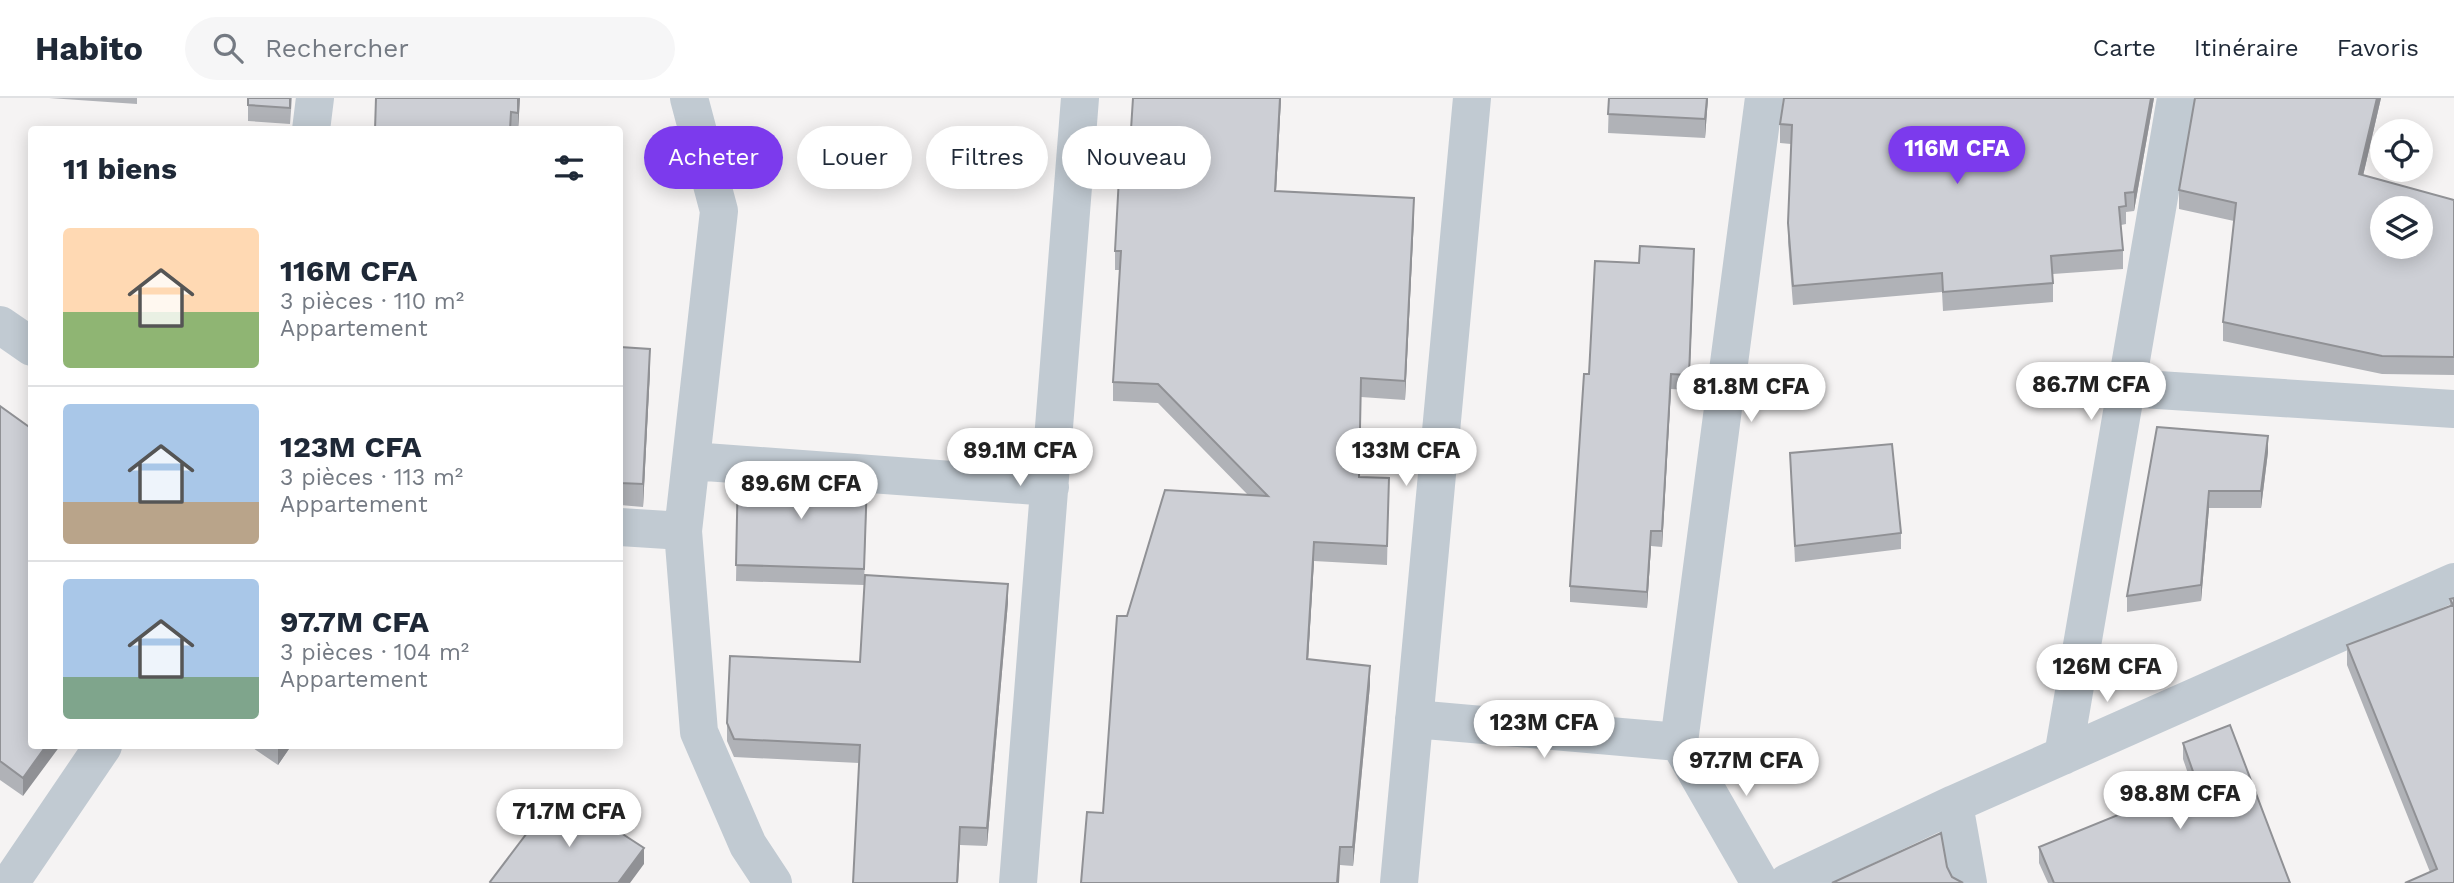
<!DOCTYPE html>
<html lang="fr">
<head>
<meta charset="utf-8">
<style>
	:root { --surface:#fff; --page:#f6f6f7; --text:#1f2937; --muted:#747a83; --line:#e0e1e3; --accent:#7c3aed }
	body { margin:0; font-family:"Work Sans",sans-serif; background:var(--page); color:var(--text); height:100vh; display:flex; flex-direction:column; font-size:26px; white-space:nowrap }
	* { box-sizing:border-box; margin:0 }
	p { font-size:23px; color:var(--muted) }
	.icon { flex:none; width:38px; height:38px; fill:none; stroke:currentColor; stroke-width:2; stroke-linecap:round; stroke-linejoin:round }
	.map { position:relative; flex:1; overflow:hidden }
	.drawer { position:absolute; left:28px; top:28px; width:595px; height:623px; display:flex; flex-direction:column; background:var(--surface); border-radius:7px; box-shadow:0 4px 18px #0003 }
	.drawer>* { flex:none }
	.banner { position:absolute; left:644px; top:28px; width:665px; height:63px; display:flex; gap:14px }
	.controls { position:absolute; left:2370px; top:21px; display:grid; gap:14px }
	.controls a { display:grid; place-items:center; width:63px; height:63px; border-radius:50%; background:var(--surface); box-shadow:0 4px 18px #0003; font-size:35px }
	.price { position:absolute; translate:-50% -60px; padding:0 16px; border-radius:24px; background:#fff; color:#222; font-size:23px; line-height:46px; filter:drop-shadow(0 2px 4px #0008) }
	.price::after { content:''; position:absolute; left:50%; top:42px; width:21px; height:16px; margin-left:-10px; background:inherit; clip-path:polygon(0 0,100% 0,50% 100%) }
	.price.current { background:var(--accent); color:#fff }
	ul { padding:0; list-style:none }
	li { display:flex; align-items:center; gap:21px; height:175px; padding:0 35px }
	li+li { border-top:2px solid var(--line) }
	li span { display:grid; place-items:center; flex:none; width:196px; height:140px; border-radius:7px; color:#555 }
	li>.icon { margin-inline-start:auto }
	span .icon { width:84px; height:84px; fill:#fffc; stroke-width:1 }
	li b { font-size:30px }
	h2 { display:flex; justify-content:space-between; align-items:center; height:84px; padding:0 35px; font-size:30px }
	.chip { padding:0 24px; border-radius:32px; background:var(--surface); box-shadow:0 4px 18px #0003; font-size:24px; line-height:63px }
	.chip.current { background:var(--accent); color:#fff }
	header { display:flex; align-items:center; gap:42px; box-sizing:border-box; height:98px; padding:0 35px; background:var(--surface); border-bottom:2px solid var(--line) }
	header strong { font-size:33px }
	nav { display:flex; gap:38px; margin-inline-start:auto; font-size:24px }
	.search { width:490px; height:63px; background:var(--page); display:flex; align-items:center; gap:18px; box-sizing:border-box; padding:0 24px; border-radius:38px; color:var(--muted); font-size:26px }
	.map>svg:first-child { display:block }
</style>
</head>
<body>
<header>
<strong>Habito</strong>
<div class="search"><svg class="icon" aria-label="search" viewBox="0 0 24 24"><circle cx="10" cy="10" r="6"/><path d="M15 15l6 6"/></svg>Rechercher</div>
<nav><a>Carte</a><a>Itinéraire</a><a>Favoris</a></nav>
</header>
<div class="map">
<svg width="2454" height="785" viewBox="0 0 2454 785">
	<rect width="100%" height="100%" fill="#f5f3f3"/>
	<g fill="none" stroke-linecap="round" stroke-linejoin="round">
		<!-- minor -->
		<path stroke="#c1cad2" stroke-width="38" d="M689 0 719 113 683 433 699 634 748 747 773 785
			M311 32 315 0
			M0 227 32 249
			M2127 290 2454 311
			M691 363 1050 389
			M620 429 683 433
			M1414 621 1679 644
			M2063 658 2176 0
			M1954 706 1968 785
			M10 785 103 648
			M1018 785 1080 0
			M1399 785 1472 0
			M1760 785 1679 644 1764 0
			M1787 785 1954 706 2454 484"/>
	</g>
	<!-- wall -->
	<path fill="#b0b2b7" d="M49 0H137V6Z
		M248 0H292L290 26 248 23Z
		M376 0H520L518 32H375Z
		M1133 0H1281L1276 93 1414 119 1405 302 1361 299 1359 379 1389 380 1387 467 1314 463 1308 561 1370 587 1353 768 1340 767 1103 715 1127 518 1248 397 1158 305 1113 303V284L1120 172H1115V153L1128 79Z
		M1609 0H1708L1705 40 1608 35Z
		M1784 0H2154L2134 113 2126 114V126L2121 127 2123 152V171L2053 176V204L1943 213 1942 194 1793 207 1788 144 1791 46 1780 45V26Z
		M2381 0 2363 78 2454 102V277L2382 276 2223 243V224L2234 123 2179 111V92Z
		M1694 166 1689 292 1671 291 1662 449 1651 448 1647 510 1570 504V488L1589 276Z
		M620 249 650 273 643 409 620 407Z
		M0 308 32 331 23 698 0 682Z
		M2157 329 2268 354 2261 410H2209L2201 503 2127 514V498Z
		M1790 355 1901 435V451L1795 464Z
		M738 372 867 398 864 487 736 483Z
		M2454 500V785L2430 774 2347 567V547L2450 508V501Z
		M1008 504 987 748 960 747 859 665 734 659 727 643V625L860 564Z
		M2183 645 2290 785H2048L2039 765V749L2192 687 2183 661Z
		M250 648H291L278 667Z"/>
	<!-- shaded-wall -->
	<path fill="#909195" d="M518 0H520L518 32Z
		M1280 0H1281L1275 112V93Z
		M1707 0H1708L1705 40V21Z
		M2151 0H2154L2134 113V94Z
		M2377 0H2381L2359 95V76Z
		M1414 100V119L1405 302V283Z
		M1694 151V166L1689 292V277Z
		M650 251V273L643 409V386Z
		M1671 276V291L1662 449V433Z
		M2268 338V354L2261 410V393Z
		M2209 393V410L2201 503V487Z
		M1651 433V448L1647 510V494Z
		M1314 444V463L1307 580V561Z
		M1008 486V504L987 748V730Z
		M1370 568V587L1353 768V749Z
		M46 648H60L23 698V680Z
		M278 648H291L278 667Z
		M960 729V747L958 785H957Z
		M1340 749V767L1339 785H1337Z
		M644 750V766L630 785H618Z"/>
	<!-- building -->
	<path fill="#cdcfd5" stroke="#909195" stroke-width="2" fill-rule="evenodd" d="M248 0H290V10L248 7Z
		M376 0H518V15L511 14 510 32H375Z
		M1133 0H1280L1275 93 1414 100 1405 283 1361 280 1359 379 1389 380 1387 448 1314 444 1307 561 1370 568 1353 749H1340L1337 785H1081L1087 714 1103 715 1117 518H1127L1165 392 1268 398 1158 286 1113 284 1121 153H1115L1119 79H1128Z
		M1609 0H1707L1705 21 1608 16Z
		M1784 0H2151L2134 94 2125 95 2126 108 2119 109 2123 152 2051 158 2053 185 1943 194 1942 175 1793 188 1788 125 1792 27 1780 26Z
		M2195 0H2377L2359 76 2454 102V259L2382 258 2223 224 2236 105 2179 92ZM2382 110H2420V149H2382Z
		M1640 148 1694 151 1689 277 1671 276 1662 433H1651L1647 494 1570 488 1584 276H1589L1595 163 1639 165Z
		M620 249 650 251 643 386 620 385Z
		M0 308 32 331V648H46L23 680 0 663Z
		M2157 329 2268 338 2261 393H2209L2201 487 2127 498Z
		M1892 346 1901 435 1795 448 1790 355Z
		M738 372 867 382 864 471 736 467Z
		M865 477 1008 486 987 730 960 729 957 785H853L860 647 734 641 727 625 730 558 860 564Z
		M2454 500V785H2405L2437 771 2347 547 2453 507 2450 501Z
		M2230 627 2290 785H2054L2039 749 2197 685 2183 645Z
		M558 694 644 750 618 785H491L490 784Z
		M1941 735 1947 769 1952 779 1963 785H1832Z"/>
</svg>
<div class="controls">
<a><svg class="icon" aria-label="locate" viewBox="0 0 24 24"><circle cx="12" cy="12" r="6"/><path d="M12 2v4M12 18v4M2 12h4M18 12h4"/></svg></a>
<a><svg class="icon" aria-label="layers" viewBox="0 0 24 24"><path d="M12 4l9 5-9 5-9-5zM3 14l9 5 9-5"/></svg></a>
</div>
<b class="price current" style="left:1957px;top:88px">116M CFA</b>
<b class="price" style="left:2091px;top:324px">86.7M CFA</b>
<b class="price" style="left:1751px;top:326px">81.8M CFA</b>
<b class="price" style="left:1020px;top:390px">89.1M CFA</b>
<b class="price" style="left:1406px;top:390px">133M CFA</b>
<b class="price" style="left:801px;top:423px">89.6M CFA</b>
<b class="price" style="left:2107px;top:606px">126M CFA</b>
<b class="price" style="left:1544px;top:662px">123M CFA</b>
<b class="price" style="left:1746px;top:700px">97.7M CFA</b>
<b class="price" style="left:2180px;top:733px">98.8M CFA</b>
<b class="price" style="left:569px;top:751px">71.7M CFA</b>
<div class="banner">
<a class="chip current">Acheter</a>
<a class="chip">Louer</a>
<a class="chip">Filtres</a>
<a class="chip">Nouveau</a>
</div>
<section class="drawer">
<h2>11 biens<svg class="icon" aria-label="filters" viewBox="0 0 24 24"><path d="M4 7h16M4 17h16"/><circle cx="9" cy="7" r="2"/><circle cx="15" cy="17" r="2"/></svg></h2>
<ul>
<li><span style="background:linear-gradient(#ffd9b3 60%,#8fb573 0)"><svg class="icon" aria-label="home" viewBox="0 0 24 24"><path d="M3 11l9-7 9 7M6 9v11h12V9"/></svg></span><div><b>116M CFA</b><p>3 pièces · 110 m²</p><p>Appartement</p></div></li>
<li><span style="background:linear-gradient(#a9c7e8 70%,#b9a48a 0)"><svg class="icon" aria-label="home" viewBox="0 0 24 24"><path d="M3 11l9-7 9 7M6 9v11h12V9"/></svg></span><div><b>123M CFA</b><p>3 pièces · 113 m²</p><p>Appartement</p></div></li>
<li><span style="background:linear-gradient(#a9c7e8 70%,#7fa58c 0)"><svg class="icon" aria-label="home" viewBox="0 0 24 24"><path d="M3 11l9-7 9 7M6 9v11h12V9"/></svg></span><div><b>97.7M CFA</b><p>3 pièces · 104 m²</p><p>Appartement</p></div></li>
</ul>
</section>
</div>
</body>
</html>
